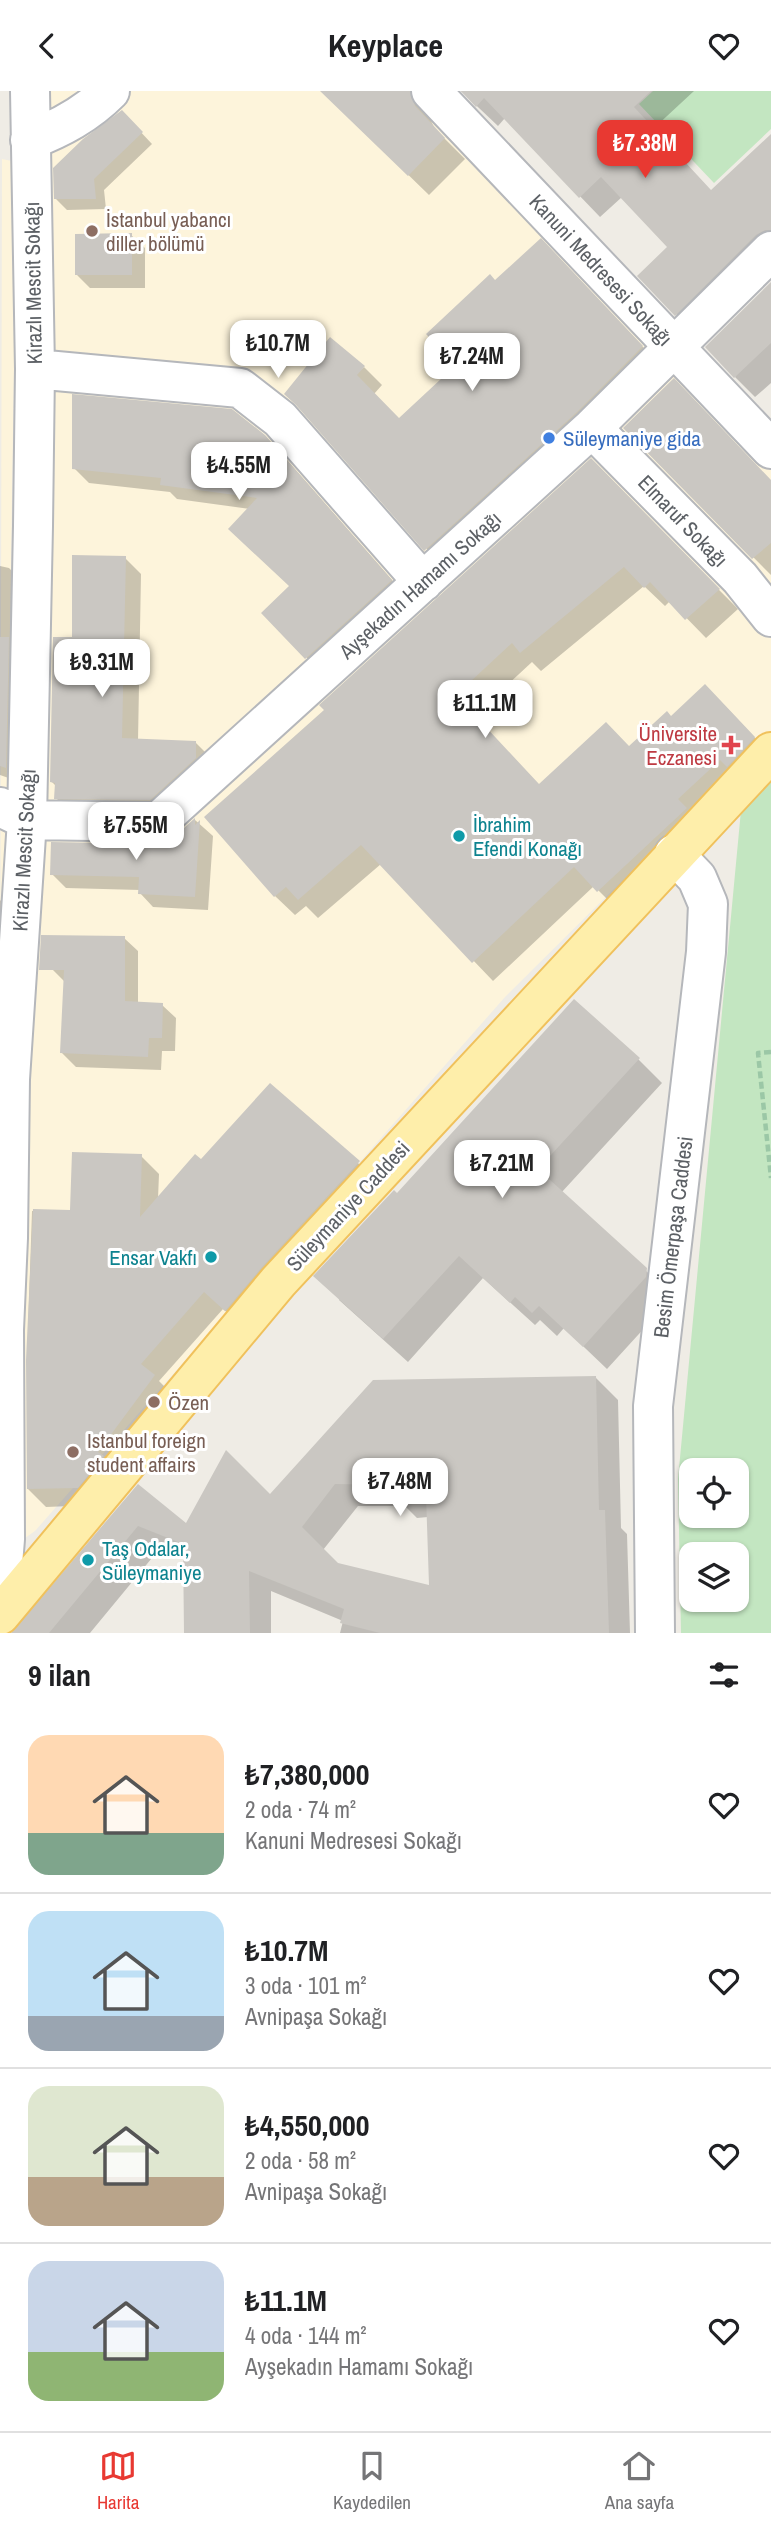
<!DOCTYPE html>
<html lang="tr">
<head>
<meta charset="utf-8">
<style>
	:root { --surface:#fff; --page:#f2f2f2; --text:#202124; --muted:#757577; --line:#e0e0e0; --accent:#e83932 }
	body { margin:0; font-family:"Archivo Narrow",sans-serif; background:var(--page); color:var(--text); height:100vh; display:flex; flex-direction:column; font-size:26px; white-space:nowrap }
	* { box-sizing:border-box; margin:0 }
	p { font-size:23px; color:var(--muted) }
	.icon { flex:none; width:38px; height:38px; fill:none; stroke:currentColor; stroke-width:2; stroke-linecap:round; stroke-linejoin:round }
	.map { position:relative; height:1542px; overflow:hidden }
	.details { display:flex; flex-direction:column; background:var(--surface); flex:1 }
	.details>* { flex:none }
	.fabs { position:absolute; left:679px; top:1367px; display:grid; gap:14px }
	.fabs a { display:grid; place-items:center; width:70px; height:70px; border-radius:14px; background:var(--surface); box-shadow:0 2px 5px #0004; font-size:35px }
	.price { position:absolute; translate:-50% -60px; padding:0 16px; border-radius:14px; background:#fff; color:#222; font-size:23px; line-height:46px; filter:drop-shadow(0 2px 4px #0008) }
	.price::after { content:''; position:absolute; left:50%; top:42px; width:21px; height:16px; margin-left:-10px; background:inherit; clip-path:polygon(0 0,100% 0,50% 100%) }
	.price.active { background:var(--accent); color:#fff }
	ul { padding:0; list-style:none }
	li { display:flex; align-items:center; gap:21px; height:175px; padding:0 28px }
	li+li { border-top:2px solid var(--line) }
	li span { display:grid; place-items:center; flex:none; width:196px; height:140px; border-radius:21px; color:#555 }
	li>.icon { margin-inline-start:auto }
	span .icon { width:84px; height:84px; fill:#fffc; stroke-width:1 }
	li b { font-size:30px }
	h2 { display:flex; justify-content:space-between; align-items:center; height:84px; padding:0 28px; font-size:30px }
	header { display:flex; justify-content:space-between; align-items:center; height:91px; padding:0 28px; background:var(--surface); font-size:32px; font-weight:700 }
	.tabs { display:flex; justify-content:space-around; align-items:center; height:98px; border-top:2px solid var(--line); background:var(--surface); font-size:19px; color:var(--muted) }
	.tabs a { display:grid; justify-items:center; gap:4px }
	.tabs .active { color:var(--accent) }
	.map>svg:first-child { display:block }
</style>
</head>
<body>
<header><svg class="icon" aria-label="back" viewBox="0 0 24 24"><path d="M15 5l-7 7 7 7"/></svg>Keyplace<svg class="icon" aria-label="heart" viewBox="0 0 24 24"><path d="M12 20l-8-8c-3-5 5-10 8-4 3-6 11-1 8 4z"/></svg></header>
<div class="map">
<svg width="771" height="1542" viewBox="0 0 771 1542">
	<rect width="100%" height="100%" fill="#efece5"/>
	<!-- commercial -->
	<path fill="#fdf4db" d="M42 0H445L771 350V642L505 906 35 1440 18 1452Z
		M2 68 17 71 7 742 0 1001Z"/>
	<!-- green -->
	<path fill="#c3e6c1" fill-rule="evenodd" d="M653 0H771V38L714 92 639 13Z
		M771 673V1542H681L678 1388 743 698ZM691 1379H737V1424H691ZM691 1463H737V1508H691Z"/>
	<!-- shadow -->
	<path fill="#0003" fill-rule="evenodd" d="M322 0H444L430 16V28L435 38 465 68 429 104Z
		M461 0H694L653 38 712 101 771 45V170L696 244 676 223 670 156 622 106 600 126 505 27 498 35Z
		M122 21 152 53 104 99 106 118 67 119 56 108Z
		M131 144 145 157V197H90L77 184Z
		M558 167 660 274 443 476 308 324 364 276 382 294 374 303 399 329 458 274Z
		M771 193V292L755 306 735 286Z
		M625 337 771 391V484Z
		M280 361 406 505 321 581 263 523 291 495 250 418 177 408 170 401 89 392 74 377Z
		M591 370 738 518 706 547 670 510 665 515 644 495 541 580 532 571 474 625 540 695 630 657 671 628 725 615 771 664 618 819 594 795 493 890 381 773 318 827 306 815 295 824 275 805 327 619Z
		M125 467 141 483 138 650 195 651 212 668 166 724 72 723 56 707V695L51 690Z
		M0 475 9 477 24 492 20 691 0 684Z
		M195 729 213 745 208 819 153 816 140 802V799L66 797 52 783 158 755 174 749Z
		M0 809 13 822 0 872Z
		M124 847 138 860V913L162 914 176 927 175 960H162L161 979 76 976 62 962 65 891 52 878Z
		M638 968 662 992 561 1102 670 1202 669 1210 607 1278 564 1237 557 1245 540 1229 535 1234 483 1187 408 1271 339 1209 398 1105Z
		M270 994 377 1089 244 1236 223 1218 159 1290 172 1303 96 1414 46 1416 28 1398V1239L32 1120 72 1121 141 1065 159 1083 158 1108 201 1071Z
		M596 1287 618 1309 621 1437 627 1443 630 1542H340L343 1530 271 1500V1542H186L185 1466 161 1456 90 1542H18L138 1395 186 1435ZM358 1415H405L417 1427 428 1426 431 1497 337 1473 323 1459Z"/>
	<!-- building -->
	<path fill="#cac7c2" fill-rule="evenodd" d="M320 0H410L415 15 445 47 408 85Z
		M461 0H651L634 16 711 99 771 43V139H765L756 144 675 225 637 185 667 156 601 86 579 107 484 7 476 16Z
		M122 19 143 41 94 88 96 108H54L53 77 83 48Z
		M132 142V184H75V143Z
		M541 147 643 255 577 321 424 460 296 314 284 303 330 246 365 275 357 284 399 327 456 274 426 243 490 183 495 189Z
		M771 191V252L734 287 705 256Z
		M674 287 771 389V452L752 468 623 337Z
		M72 303 232 318 265 344 392 489 305 568 261 522 289 495 228 438 257 407 160 394 161 387 72 378Z
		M591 367 720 498 685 529 650 491 644 497 624 476 520 562 512 552 456 604 539 693 606 631 629 655 667 620 671 625 705 593 755 646 727 676 720 669 678 708 687 717 597 801 574 776 472 872 361 754 298 809 286 796 274 806 204 726 324 619 319 614Z
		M72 464 126 465 122 647 196 650V667L150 709 54 708 55 692 50 691 53 546H72Z
		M0 546H9L6 677 0 675Z
		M195 727V734L200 729 195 806 138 803 139 786 50 784 51 751 159 753 173 747Z
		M41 844 125 845V910L163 912 162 947H149L148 966 60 962 64 879H39Z
		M574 908 640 967 538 1078 647 1177 646 1186 583 1256 539 1215 532 1222 515 1206 510 1212 459 1165 383 1248 313 1185 394 1099 397 1102Z
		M270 992 360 1070 262 1176 225 1220 204 1201 141 1273 155 1284 98 1361 104 1365 78 1397 27 1398 26 1269 33 1118 70 1119 72 1061 142 1063 140 1126 195 1063 201 1068Z
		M596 1285 599 1419H605L609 1542H380L340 1532 344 1518 249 1480 250 1542H184L183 1453 138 1435 49 1542H11L138 1393 186 1432 226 1359 270 1403 373 1289ZM335 1393 392 1394V1405L426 1404 429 1494 338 1472 302 1436Z"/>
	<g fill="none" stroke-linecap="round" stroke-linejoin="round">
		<!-- minor casing -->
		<g stroke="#b5b7bb" stroke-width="42">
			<path id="minor" d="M431 0 771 358
				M30 49C61 37 87 23 110 0
				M35 278 240 297 280 328 423 491
				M592 337 740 487 771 526
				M0 716 27 729 158 731 592 337 771 160
				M0 1511 5 1448 4 1239 8 1147 10 988 27 729 33 435 35 278 30 0
				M655 1542 653 1315 706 861 708 813 697 787 674 763"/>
		</g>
		<!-- major casing -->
		<g stroke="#f0c15c" stroke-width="42">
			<path id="major" d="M0 1524 278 1191 771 661"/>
		</g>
		<!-- path -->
		<path stroke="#9bc7a6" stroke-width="4.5" stroke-dasharray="7 3.5" stroke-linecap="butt" d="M771 961 758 962 771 1087"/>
		<!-- minor -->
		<use href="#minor" stroke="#fff" stroke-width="38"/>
		<!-- major -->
		<use href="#major" stroke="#feeeaa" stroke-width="38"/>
	</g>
	<!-- markers -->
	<g fill="#8d6e63" stroke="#fff" stroke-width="2.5">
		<circle cx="92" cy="140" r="7"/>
		<circle cx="154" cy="1311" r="7"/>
		<circle cx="73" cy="1361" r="7"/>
	</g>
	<circle fill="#3f7fe0" stroke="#fff" stroke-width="2.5" cx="549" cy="347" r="7"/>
	<path fill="#e0444e" stroke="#fff" stroke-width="2.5" d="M727.5 643.5h7v7h7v7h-7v7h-7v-7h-7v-7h7z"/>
	<g fill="#0f9aa8" stroke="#fff" stroke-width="2.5">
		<circle cx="459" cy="745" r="7"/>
		<circle cx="211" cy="1166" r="7"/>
		<circle cx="88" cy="1469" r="7"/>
	</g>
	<g text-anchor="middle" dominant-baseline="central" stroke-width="6" stroke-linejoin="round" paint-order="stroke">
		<!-- education labels -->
		<g font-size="21" fill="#785e54" stroke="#fff" text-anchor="start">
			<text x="106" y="128">İstanbul yabancı<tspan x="106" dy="24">diller bölümü</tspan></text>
			<text x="168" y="1311">Özen</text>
			<text x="87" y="1349">Istanbul foreign<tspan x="87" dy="24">student affairs</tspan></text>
		</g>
		<!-- street labels -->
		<g font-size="21" fill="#5c6065" stroke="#fff">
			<text transform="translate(601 179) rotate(47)">Kanuni Medresesi Sokağı</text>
			<text transform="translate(33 192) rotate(-91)">Kirazlı Mescit Sokağı</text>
			<text transform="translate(683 430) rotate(46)">Elmaruf Sokağı</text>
			<text transform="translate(420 494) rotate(-42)">Ayşekadın Hamamı Sokağı</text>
			<text transform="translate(24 759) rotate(-87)">Kirazlı Mescit Sokağı</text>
			<text transform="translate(348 1115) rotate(-47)">Süleymaniye Caddesi</text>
			<text transform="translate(673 1146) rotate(-83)">Besim Ömerpaşa Caddesi</text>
		</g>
		<!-- shop labels -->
		<g font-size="21" fill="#366cbe" stroke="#fff" text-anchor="start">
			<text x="563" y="347">Süleymaniye gida</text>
		</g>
		<!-- health labels -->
		<g font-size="21" fill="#be3a42" stroke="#fff" text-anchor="end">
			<text x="717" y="642">Üniversite<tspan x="717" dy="24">Eczanesi</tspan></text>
		</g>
		<!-- culture labels -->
		<g font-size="21" fill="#0d838f" stroke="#fff" text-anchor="start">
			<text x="473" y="733">İbrahim<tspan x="473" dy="24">Efendi Konağı</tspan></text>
			<text x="197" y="1166" text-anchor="end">Ensar Vakfı</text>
			<text x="102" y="1457">Taş Odalar,<tspan x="102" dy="24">Süleymaniye</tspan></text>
		</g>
	</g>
</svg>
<div class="fabs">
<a><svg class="icon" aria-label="locate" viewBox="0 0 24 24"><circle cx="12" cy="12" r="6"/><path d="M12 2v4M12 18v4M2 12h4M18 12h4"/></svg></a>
<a><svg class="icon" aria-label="layers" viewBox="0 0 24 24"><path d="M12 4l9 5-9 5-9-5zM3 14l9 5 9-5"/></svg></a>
</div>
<b class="price active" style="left:645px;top:89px">₺7.38M</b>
<b class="price" style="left:278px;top:289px">₺10.7M</b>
<b class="price" style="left:472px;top:302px">₺7.24M</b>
<b class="price" style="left:239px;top:411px">₺4.55M</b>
<b class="price" style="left:102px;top:608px">₺9.31M</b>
<b class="price" style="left:485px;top:649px">₺11.1M</b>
<b class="price" style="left:136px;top:771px">₺7.55M</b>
<b class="price" style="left:502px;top:1109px">₺7.21M</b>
<b class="price" style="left:400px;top:1427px">₺7.48M</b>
</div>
<section class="details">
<h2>9 ilan<svg class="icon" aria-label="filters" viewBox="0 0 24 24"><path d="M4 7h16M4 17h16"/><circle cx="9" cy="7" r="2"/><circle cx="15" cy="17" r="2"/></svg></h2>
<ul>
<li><span style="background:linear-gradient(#ffd9b3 70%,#7fa58c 0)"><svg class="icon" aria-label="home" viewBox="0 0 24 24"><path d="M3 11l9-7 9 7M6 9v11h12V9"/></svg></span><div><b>₺7,380,000</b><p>2 oda · 74 m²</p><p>Kanuni Medresesi Sokağı</p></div><svg class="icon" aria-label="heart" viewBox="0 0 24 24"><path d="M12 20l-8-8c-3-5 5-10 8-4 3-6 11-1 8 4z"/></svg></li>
<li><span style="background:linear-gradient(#bfe0f5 75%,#9aa5b1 0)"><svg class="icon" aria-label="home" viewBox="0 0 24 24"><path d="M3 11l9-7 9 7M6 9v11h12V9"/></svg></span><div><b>₺10.7M</b><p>3 oda · 101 m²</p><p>Avnipaşa Sokağı</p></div><svg class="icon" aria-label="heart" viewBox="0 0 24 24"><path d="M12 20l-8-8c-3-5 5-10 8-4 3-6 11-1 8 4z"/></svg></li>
<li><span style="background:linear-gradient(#dfe7d0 65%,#b9a48a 0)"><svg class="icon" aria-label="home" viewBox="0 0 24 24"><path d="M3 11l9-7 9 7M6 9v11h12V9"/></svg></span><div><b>₺4,550,000</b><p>2 oda · 58 m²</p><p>Avnipaşa Sokağı</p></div><svg class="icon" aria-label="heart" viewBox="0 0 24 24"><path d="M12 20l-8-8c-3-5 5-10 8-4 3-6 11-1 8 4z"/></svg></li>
<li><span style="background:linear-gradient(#c9d6e8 65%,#8fb573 0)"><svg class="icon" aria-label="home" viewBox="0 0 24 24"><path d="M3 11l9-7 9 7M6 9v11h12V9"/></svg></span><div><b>₺11.1M</b><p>4 oda · 144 m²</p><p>Ayşekadın Hamamı Sokağı</p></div><svg class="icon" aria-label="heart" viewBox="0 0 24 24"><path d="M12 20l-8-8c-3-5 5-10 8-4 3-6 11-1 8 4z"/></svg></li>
</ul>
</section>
<nav class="tabs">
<a class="active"><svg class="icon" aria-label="map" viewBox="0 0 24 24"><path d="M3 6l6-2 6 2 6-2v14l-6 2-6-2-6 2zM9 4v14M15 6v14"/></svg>Harita</a>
<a><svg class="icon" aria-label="saved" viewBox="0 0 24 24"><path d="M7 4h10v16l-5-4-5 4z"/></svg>Kaydedilen</a>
<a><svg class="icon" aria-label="home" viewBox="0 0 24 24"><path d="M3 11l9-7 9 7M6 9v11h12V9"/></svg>Ana sayfa</a>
</nav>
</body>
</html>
